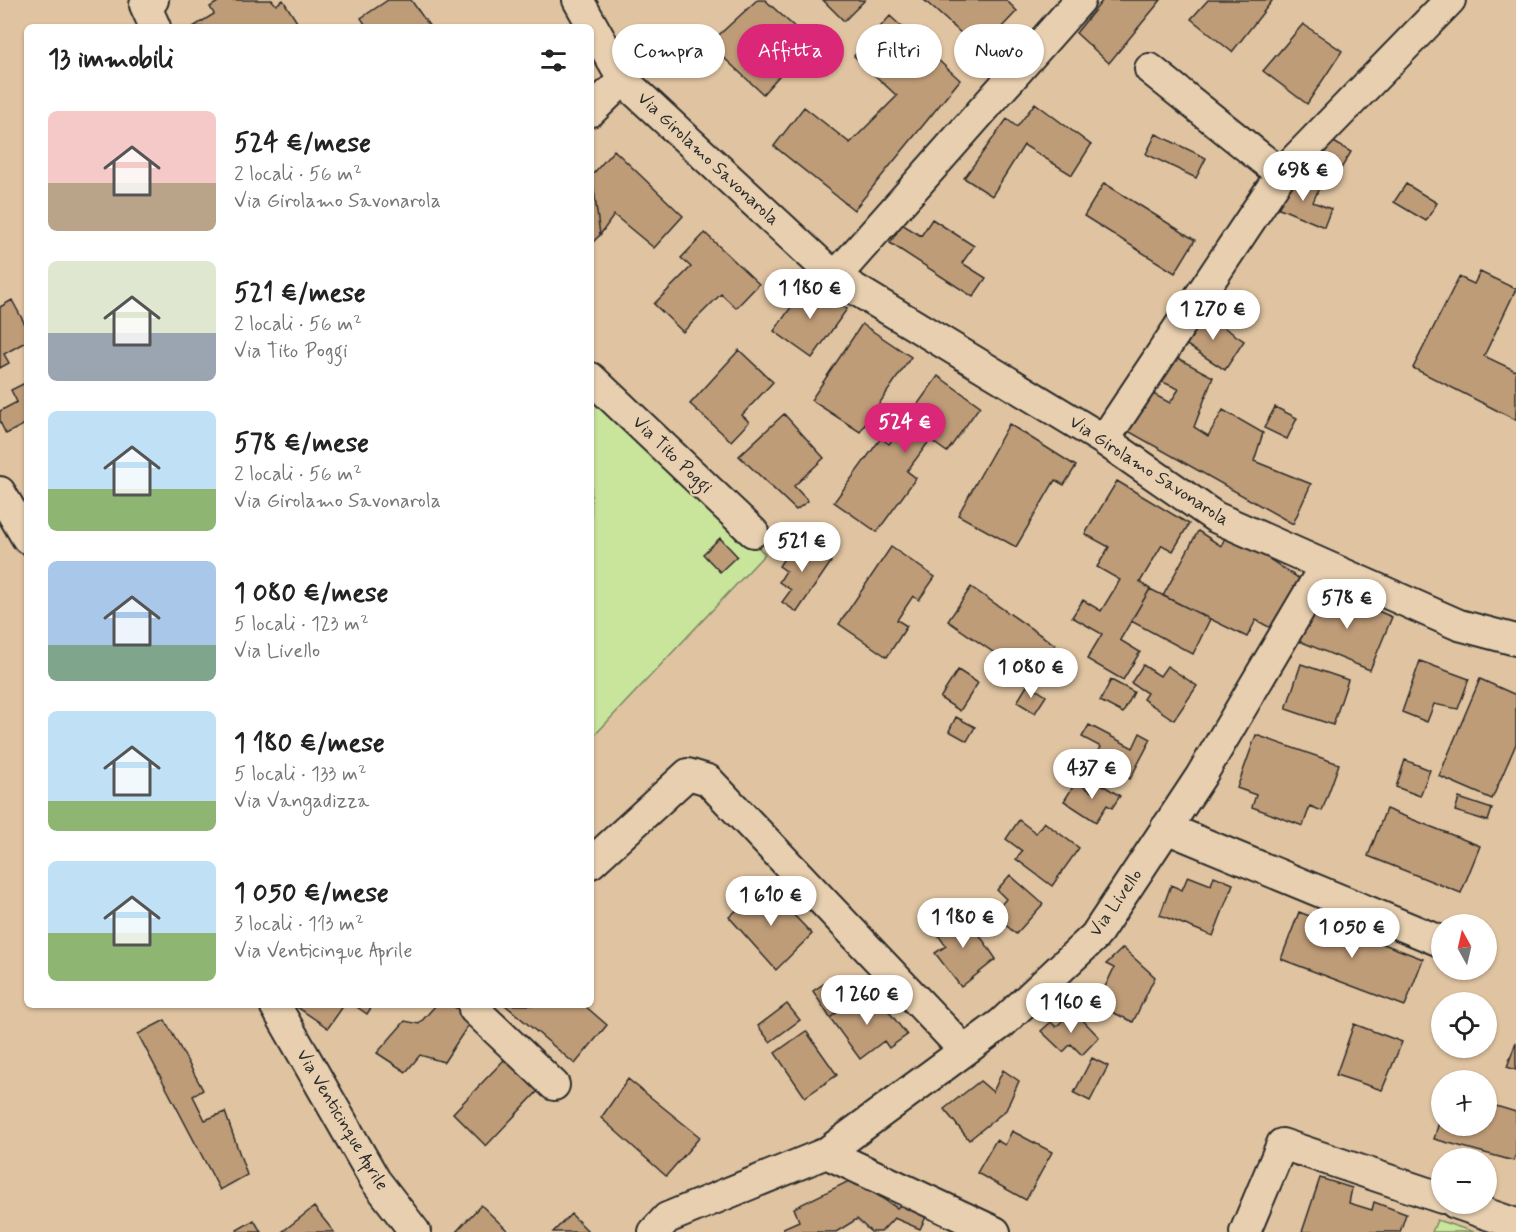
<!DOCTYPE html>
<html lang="it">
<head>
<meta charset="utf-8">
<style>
	:root { --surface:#fff; --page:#f2f2f2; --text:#222; --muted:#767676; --accent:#db2777 }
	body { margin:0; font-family:Mynerve,sans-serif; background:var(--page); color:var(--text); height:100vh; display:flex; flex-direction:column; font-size:22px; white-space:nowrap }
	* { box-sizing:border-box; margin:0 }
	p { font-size:20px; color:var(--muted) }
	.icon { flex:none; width:33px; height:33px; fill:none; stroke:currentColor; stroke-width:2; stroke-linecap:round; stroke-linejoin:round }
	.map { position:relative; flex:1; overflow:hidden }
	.side { position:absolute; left:24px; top:24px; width:570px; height:984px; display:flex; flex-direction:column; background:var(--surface); border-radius:9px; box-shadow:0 2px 4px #0004 }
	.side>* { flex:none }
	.hud { position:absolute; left:612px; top:24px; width:570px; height:54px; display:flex; gap:12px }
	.needle { width:39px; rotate:352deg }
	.tools { position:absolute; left:1431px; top:914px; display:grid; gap:12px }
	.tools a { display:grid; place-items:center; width:66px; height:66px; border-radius:50%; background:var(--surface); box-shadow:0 2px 4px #0004; font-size:30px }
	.price { position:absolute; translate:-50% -51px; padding:0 14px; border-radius:21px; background:#fff; color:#222; font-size:20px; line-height:39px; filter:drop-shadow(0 2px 3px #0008) }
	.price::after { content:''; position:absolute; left:50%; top:36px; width:18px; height:14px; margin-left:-9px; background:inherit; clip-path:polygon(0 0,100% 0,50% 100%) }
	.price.current { background:var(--accent); color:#fff }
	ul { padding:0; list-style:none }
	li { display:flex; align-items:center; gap:18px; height:150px; padding:0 24px }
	li span { display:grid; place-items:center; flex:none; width:168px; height:120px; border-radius:9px; color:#555 }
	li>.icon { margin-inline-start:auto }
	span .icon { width:72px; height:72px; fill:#fffc; stroke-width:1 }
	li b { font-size:26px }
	h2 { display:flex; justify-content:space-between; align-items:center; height:72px; padding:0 24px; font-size:26px }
	.pill { padding:0 21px; border-radius:27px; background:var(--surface); box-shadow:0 2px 4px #0004; font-size:21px; line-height:54px }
	.pill.current { background:var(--accent); color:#fff }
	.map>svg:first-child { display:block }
</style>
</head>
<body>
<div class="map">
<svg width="1516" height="1232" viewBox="0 0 1516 1232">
	<rect width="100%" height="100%" fill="#e0c4a1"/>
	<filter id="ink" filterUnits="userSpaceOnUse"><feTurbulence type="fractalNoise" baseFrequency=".0167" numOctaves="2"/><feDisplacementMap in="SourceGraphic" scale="12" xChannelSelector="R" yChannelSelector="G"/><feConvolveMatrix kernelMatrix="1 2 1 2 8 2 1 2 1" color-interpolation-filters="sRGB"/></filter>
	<g filter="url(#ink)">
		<!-- green -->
		<path fill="#c9e49b" stroke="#7a8863" stroke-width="1.5" d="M591 383 765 554 591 739Z
			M1437 1220 1474 1232H1432Z"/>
		<!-- building -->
		<path fill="#bf9c78" stroke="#2b2b2b" stroke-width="1.5" d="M221 0H272L276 5 283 0 297 22 289 27H193L214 14 210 7Z
			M388 0H411L430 27H367L361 18Z
			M757 0H765L810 41 763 94 709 44Z
			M823 0H865L844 21Z
			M924 0H1006L1017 11 980 50Z
			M1103 0H1161L1109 63 1076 33Z
			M1208 0H1272V1L1232 52 1191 19Z
			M890 16 960 80 854 210 774 146 804 107 850 143 897 96 854 56Z
			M1303 24 1342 51 1307 104 1263 71Z
			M1035 103 1091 145 1072 175 1024 145 992 196 964 178 1007 119 1017 127Z
			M1156 134 1206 158 1196 178 1146 154Z
			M1332 141 1351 152 1336 177 1317 165Z
			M614 150 683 216 654 248 614 215 600 235 592 175Z
			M592 175 600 235 591 244V176Z
			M1290 176 1319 188 1313 202 1331 209 1324 227 1277 207Z
			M1104 183 1195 240 1175 273 1084 216Z
			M1406 184 1437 203 1426 221 1394 202Z
			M932 219 974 246 962 263 986 278 973 297 890 243 902 224 921 236Z
			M705 233 759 284 736 308 721 294 683 332 654 304 691 267 681 258Z
			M1480 272 1516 289 1484 356 1516 371V420L1413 368 1459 277 1474 284Z
			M809 282 847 309 812 358 774 331Z
			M12 300 27 328V341L4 354 9 363 0 368V307Z
			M1201 312 1244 341 1225 370 1182 342Z
			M862 324 911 357 860 432 811 400Z
			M739 350 773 382 742 415 749 422 731 441 690 404Z
			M1164 351 1213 377 1194 427 1208 436 1223 410 1263 433 1254 461 1311 484 1293 524 1128 431 1144 389 1170 403 1179 389 1151 377Z
			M938 376 980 406 947 452 930 440 907 471 916 478 877 532 834 502 881 438 889 444Z
			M27 382V423L6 434 0 422V411L17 402 11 390Z
			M1275 407 1297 418 1287 439 1264 428Z
			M784 414 824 458 794 486 808 501 796 510 739 456Z
			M1009 424 1076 466 1064 485 1055 480 1016 547 958 515Z
			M1117 481 1189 524 1173 551 1162 545 1140 582 1150 589 1120 640 1140 652 1123 680 1087 659 1102 634 1072 617 1083 600 1101 611 1120 580 1097 567 1109 547 1085 534Z
			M1198 531 1221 546 1228 532 1303 581 1278 632 1256 620 1247 637 1163 596Z
			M720 538 737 556 720 572 703 554Z
			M797 539 831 562 797 612 782 602 791 590 779 582 786 571 779 566Z
			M891 547 935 577 919 600 913 596 897 620 907 626 887 657 839 624Z
			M971 587 1055 645 1032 679 948 621Z
			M1150 589 1210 619 1193 654 1131 621Z
			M1328 590 1392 617 1370 670 1299 641Z
			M1420 661 1469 679 1458 709 1434 704 1427 722 1402 712Z
			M1301 664 1348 680 1333 725 1286 709Z
			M1143 665 1160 676 1167 666 1197 686 1174 720 1143 699 1147 693 1131 683Z
			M958 670 978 683 960 711 940 698Z
			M1480 679 1516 695V744L1492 799 1439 776Z
			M1111 680 1134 692 1123 713 1100 701Z
			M1028 684 1046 696 1035 713 1017 702Z
			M956 717 975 727 967 741 949 731Z
			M1089 725 1133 748 1140 733 1151 739 1130 779 1094 759 1101 747 1082 737Z
			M1256 735 1339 764 1322 811 1310 806 1303 826 1252 807 1256 795 1237 788Z
			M1405 760 1430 770 1420 796 1396 787Z
			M1076 782 1092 792 1098 782 1120 796 1112 808 1107 805 1096 822 1064 801Z
			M1459 798 1492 809 1488 821 1455 811Z
			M1386 809 1480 846 1461 893 1368 856Z
			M1019 820 1036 833 1044 822 1079 848 1052 886 1016 859 1022 851 1006 839Z
			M1010 875 1043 904 1016 934 993 914 1006 899 997 890Z
			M1188 876 1211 885 1214 876 1233 884 1213 936 1160 915 1171 885 1182 890Z
			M765 885 812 934 776 970 729 917Z
			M963 911 996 959 961 987 935 953 946 946 935 931Z
			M1299 912 1423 959 1405 1006 1281 959Z
			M1123 948 1155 977 1133 1022 1103 1008 1109 996 1102 993 1114 968 1106 964Z
			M831 979 839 991 856 981 864 992 830 1018 813 991Z
			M864 992 877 1009 883 1004 907 1035 889 1048 884 1041 860 1059 830 1018Z
			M787 1004 800 1020 770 1042 758 1026Z
			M294 1005H344L328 1028Z
			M354 1005H373L367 1014Z
			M436 1005H451L473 1018 444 1062 420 1055 406 1072 377 1053 405 1021 419 1024Z
			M505 1005H584L607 1025 575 1064Z
			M1073 1010 1099 1037 1082 1055 1071 1044 1063 1052 1041 1031 1051 1022 1056 1027Z
			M165 1020 203 1090 193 1096 205 1120 225 1112 247 1175 220 1190 138 1034Z
			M1354 1024 1402 1042 1382 1090 1336 1075Z
			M806 1031 837 1075 805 1097 775 1053Z
			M1516 1042V1070L1507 1067Z
			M1092 1058 1108 1066 1090 1101 1074 1093Z
			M504 1060 539 1090 486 1146 453 1113Z
			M1003 1070 1019 1081 1006 1110 969 1140 944 1109 980 1081 993 1092Z
			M628 1079 700 1137 666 1176 601 1118Z
			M1486 1103 1516 1112V1154L1514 1161 1434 1139 1442 1112V1125H1486Z
			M1012 1131 1052 1152 1026 1200 977 1173 996 1140 1005 1145Z
			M1320 1178 1352 1188 1349 1203 1372 1210 1374 1202 1406 1214 1400 1232H1302Z
			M853 1179 897 1208 910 1196 929 1211 920 1229 894 1218 881 1232H871L857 1219 836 1232H785L783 1228 799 1221 794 1208Z
			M481 1205 509 1232H456Z
			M314 1207 334 1232H282Z
			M571 1214 589 1232H553Z
			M254 1220 261 1232H238L237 1230Z"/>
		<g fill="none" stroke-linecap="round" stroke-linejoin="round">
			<!-- minor casing -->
			<g stroke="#2b2b2b" stroke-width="34">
				<path id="minor" d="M153 0 145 5 155 27
					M578 0 623 80 835 277 1104 440 1215 517 1459 625 1516 640
					M1150 69 1281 174
					M591 111 623 80
					M835 277 1080 0
					M591 378 753 532
					M1104 440 1281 174 1450 0
					M0 492 27 538
					M1166 828 1442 942
					M591 863 688 774 708 780 964 1050
					M275 1005 375 1180 415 1232
					M479 1005 474 1009 554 1085
					M826 1153 995 1232
					M1455 1203 1516 1224
					M654 1232 667 1218 826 1153 1002 1023 1095 936 1201 776 1325 566
					M1245 1232 1282 1144 1442 1198"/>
			</g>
			<!-- minor -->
			<use href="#minor" stroke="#e7cfaf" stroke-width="30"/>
		</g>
	</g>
	<g text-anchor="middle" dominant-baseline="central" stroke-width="4.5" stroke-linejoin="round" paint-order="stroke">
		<!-- street labels -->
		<g font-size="18" fill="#2b2b2b" stroke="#e7cfaf">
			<text transform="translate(708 159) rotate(43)">Via Girolamo Savonarola</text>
			<text transform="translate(672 455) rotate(44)">Via Tito Poggi</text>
			<text transform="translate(1149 471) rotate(33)">Via Girolamo Savonarola</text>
			<text transform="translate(1116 903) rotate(-55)">Via Livello</text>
			<text transform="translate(342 1120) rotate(59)">Via Venticinque Aprile</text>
		</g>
	</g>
</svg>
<div class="tools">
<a><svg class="needle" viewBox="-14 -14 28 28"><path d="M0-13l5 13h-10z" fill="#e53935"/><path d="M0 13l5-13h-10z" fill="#767676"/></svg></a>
<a><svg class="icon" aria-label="locate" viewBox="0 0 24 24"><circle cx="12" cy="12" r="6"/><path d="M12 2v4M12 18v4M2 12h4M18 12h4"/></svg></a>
<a>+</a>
<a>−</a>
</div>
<b class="price" style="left:1303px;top:202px">698 €</b>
<b class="price" style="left:810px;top:320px">1 180 €</b>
<b class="price" style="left:1213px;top:341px">1 270 €</b>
<b class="price current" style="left:905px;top:454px">524 €</b>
<b class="price" style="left:802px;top:573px">521 €</b>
<b class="price" style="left:1347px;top:630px">578 €</b>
<b class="price" style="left:1031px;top:699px">1 080 €</b>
<b class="price" style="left:1092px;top:800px">437 €</b>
<b class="price" style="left:771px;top:927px">1 610 €</b>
<b class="price" style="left:963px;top:949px">1 180 €</b>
<b class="price" style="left:1352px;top:959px">1 050 €</b>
<b class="price" style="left:867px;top:1026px">1 260 €</b>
<b class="price" style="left:1071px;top:1034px">1 160 €</b>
<div class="hud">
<a class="pill">Compra</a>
<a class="pill current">Affitta</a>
<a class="pill">Filtri</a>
<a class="pill">Nuovo</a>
</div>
<section class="side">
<h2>13 immobili<svg class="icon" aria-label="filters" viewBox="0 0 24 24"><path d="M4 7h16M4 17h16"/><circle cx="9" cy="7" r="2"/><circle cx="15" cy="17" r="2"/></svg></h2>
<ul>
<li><span style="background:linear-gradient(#f6c9c9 60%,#b9a48a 0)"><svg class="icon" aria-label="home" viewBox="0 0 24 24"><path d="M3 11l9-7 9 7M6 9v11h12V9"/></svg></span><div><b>524 €/mese</b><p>2 locali · 56 m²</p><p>Via Girolamo Savonarola</p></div></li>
<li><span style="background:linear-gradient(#dfe7d0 60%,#9aa5b1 0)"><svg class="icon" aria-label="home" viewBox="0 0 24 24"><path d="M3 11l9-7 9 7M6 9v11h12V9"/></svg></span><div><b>521 €/mese</b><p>2 locali · 56 m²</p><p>Via Tito Poggi</p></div></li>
<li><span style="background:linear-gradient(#bfe0f5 65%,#8fb573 0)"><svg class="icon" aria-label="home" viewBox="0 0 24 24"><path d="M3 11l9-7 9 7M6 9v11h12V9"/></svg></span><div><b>578 €/mese</b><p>2 locali · 56 m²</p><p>Via Girolamo Savonarola</p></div></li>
<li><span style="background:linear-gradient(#a9c7e8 70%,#7fa58c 0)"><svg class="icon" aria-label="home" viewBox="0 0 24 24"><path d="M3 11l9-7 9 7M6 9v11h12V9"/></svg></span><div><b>1 080 €/mese</b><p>5 locali · 123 m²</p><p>Via Livello</p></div></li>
<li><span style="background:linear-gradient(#bfe0f5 75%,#8fb573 0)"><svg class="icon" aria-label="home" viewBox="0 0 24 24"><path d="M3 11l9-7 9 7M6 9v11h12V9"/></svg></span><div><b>1 180 €/mese</b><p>5 locali · 133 m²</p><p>Via Vangadizza</p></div></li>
<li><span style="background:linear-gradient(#bfe0f5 60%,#8fb573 0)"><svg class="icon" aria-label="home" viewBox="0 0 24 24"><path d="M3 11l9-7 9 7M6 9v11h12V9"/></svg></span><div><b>1 050 €/mese</b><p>3 locali · 113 m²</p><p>Via Venticinque Aprile</p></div></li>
</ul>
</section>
</div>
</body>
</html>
